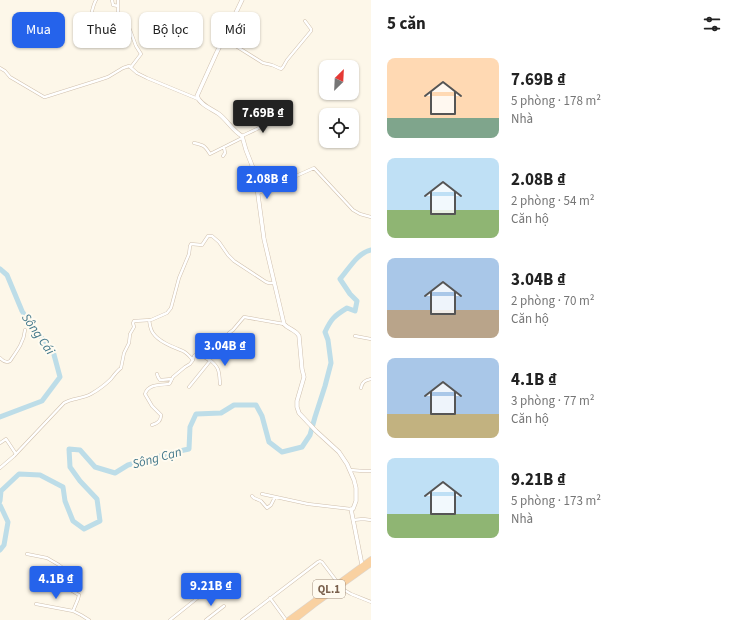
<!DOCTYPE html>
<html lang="vi">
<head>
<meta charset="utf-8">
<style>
	:root { --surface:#fff; --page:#f6f6f6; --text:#222; --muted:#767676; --accent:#2563eb }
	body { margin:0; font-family:"Source Sans 3",sans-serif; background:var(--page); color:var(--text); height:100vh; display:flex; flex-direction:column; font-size:15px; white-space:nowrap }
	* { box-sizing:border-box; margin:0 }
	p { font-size:13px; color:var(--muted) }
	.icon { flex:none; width:22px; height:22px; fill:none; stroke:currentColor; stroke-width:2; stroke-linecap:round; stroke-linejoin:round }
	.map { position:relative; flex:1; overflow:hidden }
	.details { display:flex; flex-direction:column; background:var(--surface); width:368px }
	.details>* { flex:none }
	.banner { position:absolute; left:12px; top:12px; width:299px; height:36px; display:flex; gap:8px }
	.needle { width:26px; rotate:24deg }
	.controls { position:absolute; left:319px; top:60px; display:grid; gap:8px }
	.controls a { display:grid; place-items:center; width:40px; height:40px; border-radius:8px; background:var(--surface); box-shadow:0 1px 3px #0004; font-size:20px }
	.price { position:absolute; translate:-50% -34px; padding:0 9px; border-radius:4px; background:var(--accent); color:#fff; font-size:13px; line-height:26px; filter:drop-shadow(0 1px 2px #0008) }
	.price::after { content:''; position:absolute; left:50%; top:24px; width:12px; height:9px; margin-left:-6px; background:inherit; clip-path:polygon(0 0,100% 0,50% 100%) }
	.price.on { background:#222; color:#fff }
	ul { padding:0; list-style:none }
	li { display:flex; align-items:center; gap:12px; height:100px; padding:0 16px }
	li span { display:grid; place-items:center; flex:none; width:112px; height:80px; border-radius:8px; color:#555 }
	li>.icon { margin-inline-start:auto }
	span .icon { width:48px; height:48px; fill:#fffc; stroke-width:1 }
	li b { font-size:17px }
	h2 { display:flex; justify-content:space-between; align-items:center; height:48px; padding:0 16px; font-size:17px }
	.tag { padding:0 14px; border-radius:8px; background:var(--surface); box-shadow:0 1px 3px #0004; font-size:14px; line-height:36px }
	.tag.on { background:var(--accent); color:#fff }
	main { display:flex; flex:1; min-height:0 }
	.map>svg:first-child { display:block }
</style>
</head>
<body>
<main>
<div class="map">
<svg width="371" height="620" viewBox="0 0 371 620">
	<rect width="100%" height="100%" fill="#fdf7e9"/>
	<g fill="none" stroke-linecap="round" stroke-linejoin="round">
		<!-- river -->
		<path stroke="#bddde8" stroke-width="5" d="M0 269 7 275 22 311 33 328 53 351 60 377 42 401 0 417
			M0 501 1 491 19 474 40 475 63 487 65 501 73 521 84 529 100 521 97 499 80 481 70 467 69 449 80 450 95 467 115 473 128 465 175 452 189 449 190 427 196 414 221 413 234 405H256L262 416 269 442 282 452 302 447 310 435 315 417 325 386 331 363 328 340 325 332C331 319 334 316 347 308L355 311 357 301 350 294 340 279C349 269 357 253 371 250
			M0 505 8 522 4 545 0 550"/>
		<!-- minor casing -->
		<g stroke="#d0c0ae" stroke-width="3.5">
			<path id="minor" d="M112 0 113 5 118 6V15L125 19 127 22 136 46 141 54 131 67
				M118 6V0
				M88 26C92 17 91 9 96 0
				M223 38 263 63 272 65 281 69 283 67 287 60 311 31V29L305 21
				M0 68 5 71 10 77 44 97H45L99 80 108 77 123 68 129 66 137 73 147 78 198 99
				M242 136 257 129 270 120 278 117
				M194 143C204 145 205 146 210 154L242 138
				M223 156 225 153 224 147
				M258 193 314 168 353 210 360 214 371 217
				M149 320C150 324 150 329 153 333 159 342 173 347 183 351 187 353 190 357 193 360L194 356 199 352 204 357 209 360 215 348 218 343 221 340 226 338 229 333 233 330 244 317 284 324
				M355 336 371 339
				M0 358C3 361 7 363 10 361 17 351 24 342 25 330
				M210 360C220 368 219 372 220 384
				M157 374 158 377 160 380 172 379
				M189 387 210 361
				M361 388C362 382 365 380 371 379
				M152 425C158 423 161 421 161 415L152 406 145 394C148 384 160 385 169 384L170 383 173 377 185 367 190 364 193 360
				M0 443 6 439 16 454
				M0 468 14 456 64 403C72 398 82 399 91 394 98 390 105 385 111 379 114 375 117 371 121 368L124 353 129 343 130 334 134 327 133 323 134 321 151 320 167 313 171 308 179 278 189 254 190 246 191 244 202 245 208 236H212L219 242 228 255 234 261 266 282 269 283H274
				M350 470 363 471H371
				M262 494 308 504 351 509
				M252 496 254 498 261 501 267 508 271 505 275 497
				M353 520 363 519 371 520
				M27 554 47 558 59 565 64 569 67 576 68 581 67 587 69 589 79 595 78 599 73 611 81 615 89 620
				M339 587 351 594 371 602
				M270 598 286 620
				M36 604 73 611
				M170 620 210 588
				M206 620 224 606
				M242 620 318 562 320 561 322 562 338 583"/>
		</g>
		<!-- tertiary casing -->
		<g stroke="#d0c0ae" stroke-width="4.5">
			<path id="tertiary" d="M242 0 216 54 197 96C200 105 212 109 219 114 227 120 233 131 242 136L246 150 255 173 264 239 284 324C288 329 296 330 299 336L302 369 304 377 297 401V407L299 413 316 431 339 452 347 464 354 480 356 488V501L353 509H351L362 565"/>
		</g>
		<!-- trunk casing -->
		<g stroke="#dcd6d0" stroke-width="5.5">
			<path id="trunk" d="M288 620 371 559
				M295 620 314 605 371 564"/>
		</g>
		<!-- minor -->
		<use href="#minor" stroke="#fff" stroke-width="2.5"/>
		<!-- tertiary -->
		<use href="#tertiary" stroke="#fff" stroke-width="3.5"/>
		<!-- trunk -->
		<use href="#trunk" stroke="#f9d1a1" stroke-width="4.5"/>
	</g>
	<g text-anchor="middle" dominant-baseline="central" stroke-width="4" stroke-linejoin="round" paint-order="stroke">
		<!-- shield labels -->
		<rect fill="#fffbf0" stroke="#a18e7d" stroke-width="1" x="313" y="580" width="32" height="18" rx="3"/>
		<g font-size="11" font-weight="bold" fill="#79604c">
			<text x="329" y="589">QL.1</text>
		</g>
		<!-- water labels -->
		<g font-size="13" font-style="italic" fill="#45798c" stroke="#fffbf0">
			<text transform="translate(38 334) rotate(55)">Sông Cái</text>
			<text transform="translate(157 458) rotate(-15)">Sông Cạn</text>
		</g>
	</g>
</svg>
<div class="controls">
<a><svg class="needle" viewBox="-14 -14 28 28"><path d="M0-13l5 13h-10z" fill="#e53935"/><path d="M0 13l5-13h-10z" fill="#767676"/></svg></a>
<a><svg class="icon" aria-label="locate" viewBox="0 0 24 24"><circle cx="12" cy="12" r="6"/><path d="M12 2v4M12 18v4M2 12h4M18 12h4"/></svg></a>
</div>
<b class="price on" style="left:263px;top:134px">7.69B ₫</b>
<b class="price" style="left:267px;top:200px">2.08B ₫</b>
<b class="price" style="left:225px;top:367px">3.04B ₫</b>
<b class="price" style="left:56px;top:600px">4.1B ₫</b>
<b class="price" style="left:211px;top:607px">9.21B ₫</b>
<div class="banner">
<a class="tag on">Mua</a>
<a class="tag">Thuê</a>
<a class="tag">Bộ lọc</a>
<a class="tag">Mới</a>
</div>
</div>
<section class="details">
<h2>5 căn<svg class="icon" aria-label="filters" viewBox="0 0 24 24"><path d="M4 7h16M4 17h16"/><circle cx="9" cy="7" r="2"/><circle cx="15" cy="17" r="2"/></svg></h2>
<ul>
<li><span style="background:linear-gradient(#ffd9b3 75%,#7fa58c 0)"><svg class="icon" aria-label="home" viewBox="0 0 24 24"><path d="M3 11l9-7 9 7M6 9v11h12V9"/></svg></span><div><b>7.69B ₫</b><p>5 phòng · 178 m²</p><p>Nhà</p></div></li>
<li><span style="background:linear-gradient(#bfe0f5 65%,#8fb573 0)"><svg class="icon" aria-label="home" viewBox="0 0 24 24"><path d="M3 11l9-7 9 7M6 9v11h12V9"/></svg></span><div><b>2.08B ₫</b><p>2 phòng · 54 m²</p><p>Căn hộ</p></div></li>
<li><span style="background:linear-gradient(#a9c7e8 65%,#b9a48a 0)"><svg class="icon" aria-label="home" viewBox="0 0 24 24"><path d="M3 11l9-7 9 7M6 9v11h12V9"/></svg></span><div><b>3.04B ₫</b><p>2 phòng · 70 m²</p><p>Căn hộ</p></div></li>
<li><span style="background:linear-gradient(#a9c7e8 70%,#c2b280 0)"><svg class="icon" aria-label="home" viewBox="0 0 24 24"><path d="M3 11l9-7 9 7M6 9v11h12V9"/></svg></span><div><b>4.1B ₫</b><p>3 phòng · 77 m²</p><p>Căn hộ</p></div></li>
<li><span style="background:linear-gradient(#bfe0f5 70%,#8fb573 0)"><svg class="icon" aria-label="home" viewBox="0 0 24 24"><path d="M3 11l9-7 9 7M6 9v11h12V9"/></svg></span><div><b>9.21B ₫</b><p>5 phòng · 173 m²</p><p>Nhà</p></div></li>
</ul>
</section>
</main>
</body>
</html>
